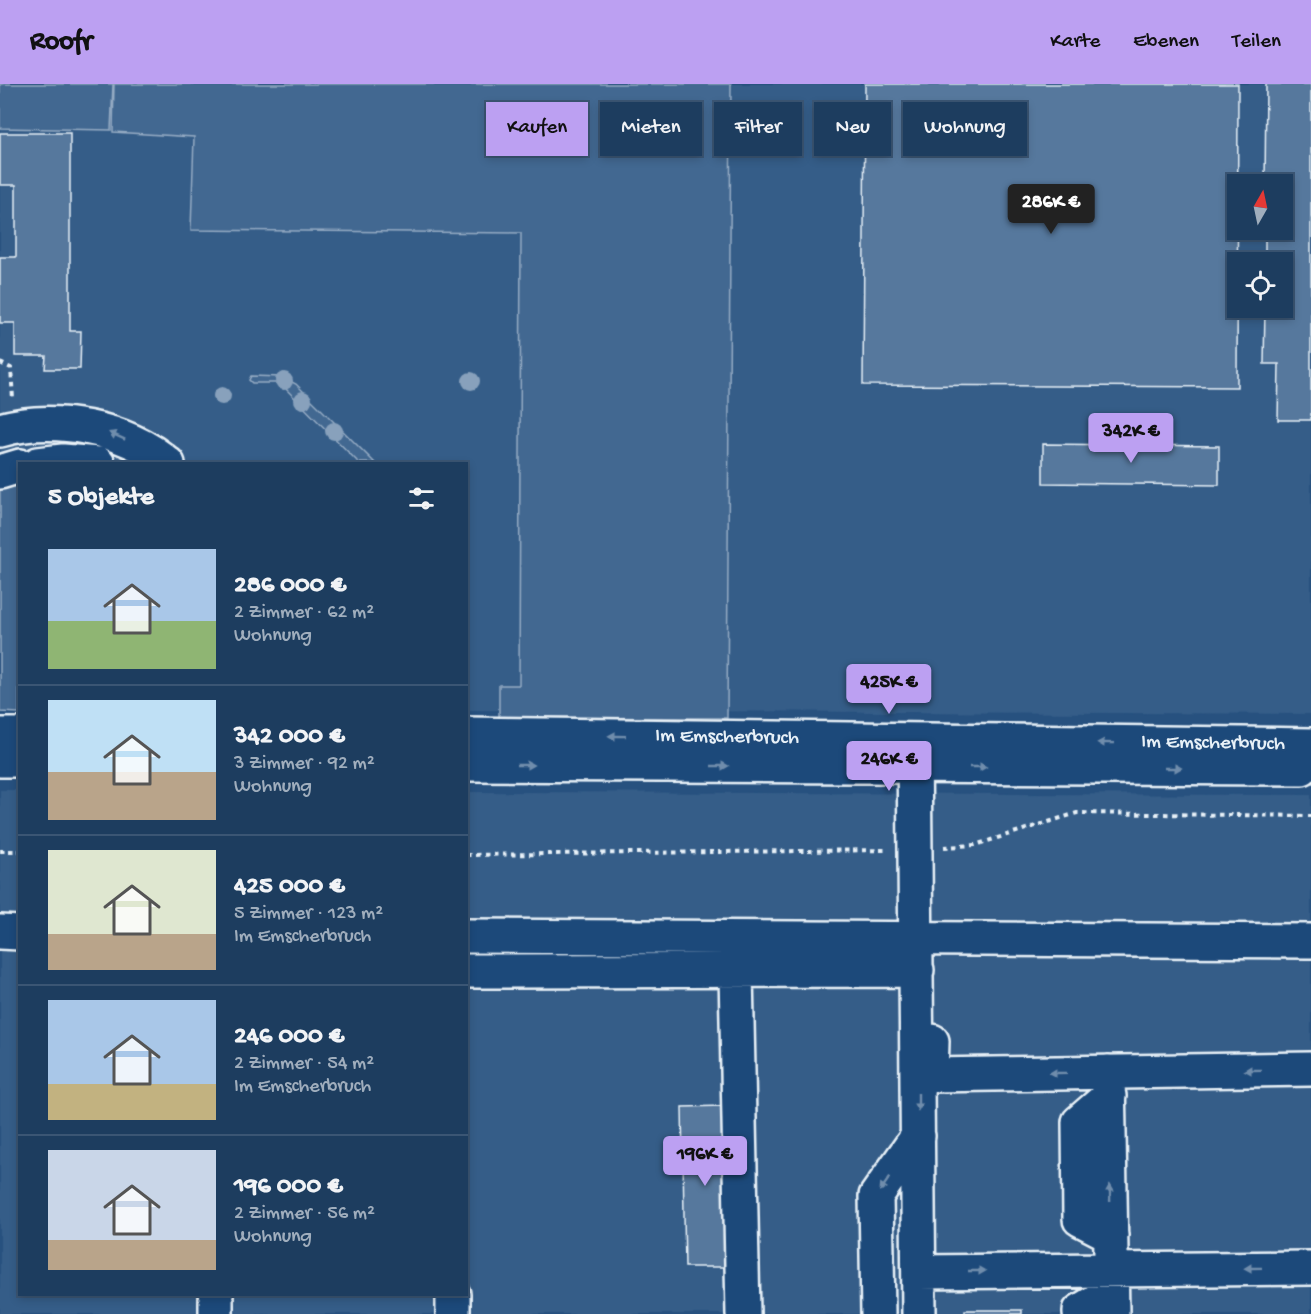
<!DOCTYPE html>
<html lang="de">
<head>
<meta charset="utf-8">
<style>
	:root { --surface:#1d3d5f; --page:#2a4868; --text:#f1f3f6; --muted:#a0aebd; --line:#3b5674; --accent:#bca0f2 }
	body { margin:0; font-family:"Gochi Hand",sans-serif; background:var(--page); color:var(--text); height:100vh; display:flex; flex-direction:column; font-size:22px; white-space:nowrap }
	* { box-sizing:border-box; margin:0 }
	p { font-size:20px; color:var(--muted) }
	.icon { flex:none; width:33px; height:33px; fill:none; stroke:currentColor; stroke-width:2; stroke-linecap:round; stroke-linejoin:round }
	.map { position:relative; flex:1; overflow:hidden }
	.panel { position:absolute; left:18px; top:378px; width:450px; height:834px; display:flex; flex-direction:column; background:var(--surface); border-radius:0px; box-shadow:0 3px 9px #0003,0 0 0 2px var(--line) }
	.panel>* { flex:none }
	.top-card { position:absolute; left:486px; top:18px; width:570px; height:54px; display:flex; gap:12px }
	.needle { width:39px; rotate:9deg }
	.buttons { position:absolute; left:1227px; top:90px; display:grid; gap:12px }
	.buttons a { display:grid; place-items:center; width:66px; height:66px; border-radius:0px; background:var(--surface); box-shadow:0 3px 9px #0003,0 0 0 2px var(--line); font-size:30px }
	.price { position:absolute; translate:-50% -51px; padding:0 14px; border-radius:6px; background:var(--accent); color:#111; font-size:20px; line-height:39px; filter:drop-shadow(0 2px 3px #0008) }
	.price::after { content:''; position:absolute; left:50%; top:36px; width:18px; height:14px; margin-left:-9px; background:inherit; clip-path:polygon(0 0,100% 0,50% 100%) }
	.price.active { background:#222; color:#fff }
	ul { padding:0; list-style:none }
	li { display:flex; align-items:center; gap:18px; height:150px; padding:0 30px }
	li+li { border-top:2px solid var(--line) }
	li span { display:grid; place-items:center; flex:none; width:168px; height:120px; border-radius:0px; color:#555 }
	li>.icon { margin-inline-start:auto }
	span .icon { width:72px; height:72px; fill:#fffc; stroke-width:1 }
	li b { font-size:26px }
	h2 { display:flex; justify-content:space-between; align-items:center; height:72px; padding:0 30px; font-size:26px }
	.tag { padding:0 21px; border-radius:0px; background:var(--surface); box-shadow:0 3px 9px #0003,0 0 0 2px var(--line); font-size:21px; line-height:54px }
	.tag.active { background:var(--accent); color:#111 }
	header { display:flex; align-items:center; gap:36px; box-sizing:border-box; height:84px; padding:0 30px; background:var(--accent); color:#111 }
	header strong { font-size:28px }
	nav { display:flex; gap:33px; margin-inline-start:auto; font-size:21px }
	.map>svg:first-child { display:block }
</style>
</head>
<body>
<header>
<strong>Roofr</strong>
<nav><a>Karte</a><a>Ebenen</a><a>Teilen</a></nav>
</header>
<div class="map">
<svg width="1311" height="1230" viewBox="0 0 1311 1230">
	<rect width="100%" height="100%" fill="#27517f"/>
	<filter id="ink" filterUnits="userSpaceOnUse"><feTurbulence type="fractalNoise" baseFrequency=".0167" numOctaves="2"/><feDisplacementMap in="SourceGraphic" scale="12" xChannelSelector="R" yChannelSelector="G"/><feConvolveMatrix kernelMatrix="1 2 1 2 8 2 1 2 1" color-interpolation-filters="sRGB"/></filter>
	<g filter="url(#ink)">
		<!-- built -->
		<path fill="#355d88" fill-rule="evenodd" d="M0 0H1311V630L467 626 466 380H20L0 624ZM1238 100H1282V146H1238ZM1238 178H1282V224H1238Z
			M0 706H20V1210H466L467 708 1311 711V1230H0Z"/>
		<!-- green -->
		<path fill="#436891" stroke="#96acc4" stroke-width="1.5" d="M0 0H113L111 46 0 44Z
			M114 0H731L727 634 499 633V601H519L521 149 191 146 194 53 113 48Z
			M251 292 282 293 296 300 375 379H359L282 301 279 299H252L249 296Z
			M19 393V629L0 628V404Z"/>
		<!-- building -->
		<path fill="#57789d" stroke="#e8f1f8" stroke-width="1.5" d="M865 0H1238L1237 303 863 301Z
			M1266 0H1311V336H1278L1279 280H1264L1265 224H1282V178H1265V146H1282V100H1265Z
			M0 49H70V247H81L80 285H45L46 272H15V239H0V173H16V101H0Z
			M1043 360 1219 362V401L1043 399Z
			M724 1022 727 1183H685L682 1023Z
			M965 1226H1022V1230H965Z"/>
		<g fill="none" stroke-linecap="round" stroke-linejoin="round">
			<!-- minor casing -->
			<g stroke="#e8f1f8" stroke-width="38">
				<path id="minor" d="M0 346C53 331 125 343 168 380
					M38 380 63 377 98 380
					M0 388 20 382
					M914 657 919 1230
					M0 848 20 849
					M466 852 1311 857
					M466 887 917 886
					M736 888 743 1230
					M932 957 931 991 1311 985
					M1108 988 1112 1230
					M1109 1012 1079 1038 1080 1135 1111 1151
					M919 1188 1311 1184
					M216 1210V1230
					M453 1210V1230
					M878 1230 876 1112 918 1052
					M1080 1230V1227L1111 1208"/>
			</g>
			<!-- major casing -->
			<g stroke="#e8f1f8" stroke-width="38">
				<path id="major" d="M466 650 1311 661
					M0 651H20
					M0 676H20
					M466 680 1302 684"/>
			</g>
			<!-- path -->
			<path stroke="#e8f1f8" stroke-width="4" stroke-dasharray="4.5 4.5" stroke-linecap="butt" d="M0 279 11 284 13 315
				M944 763 975 761 1077 729 1311 732
				M0 767H20
				M466 771 886 766"/>
			<!-- minor -->
			<use href="#minor" stroke="#1f4a7a" stroke-width="33"/>
			<!-- major -->
			<use href="#major" stroke="#1f4a7a" stroke-width="33"/>
		</g>
		<!-- trees -->
		<g fill="#88a1bc">
			<circle cx="284" cy="297" r="9"/>
			<circle cx="471" cy="297" r="9"/>
			<circle cx="222" cy="312" r="9"/>
			<circle cx="303" cy="316" r="9"/>
			<circle cx="334" cy="347" r="9"/>
		</g>
		<!-- one-way arrows -->
		<defs><path id="oneway-solid" d="M-6-.8H1V-3.2L6.5 0L1 3.2V.8H-6Z" transform="scale(1.5)"/></defs>
		<g fill="#6f8dac">
			<use href="#oneway-solid" transform="translate(117 352) rotate(-156)"/>
			<use href="#oneway-solid" transform="translate(617 652) rotate(-179)"/>
			<use href="#oneway-solid" transform="translate(1106 659) rotate(-179)"/>
			<use href="#oneway-solid" transform="translate(525 681)"/>
			<use href="#oneway-solid" transform="translate(720 682)"/>
			<use href="#oneway-solid" transform="translate(978 683)"/>
			<use href="#oneway-solid" transform="translate(1173 684)"/>
			<use href="#oneway-solid" transform="translate(1253 986) rotate(179)"/>
			<use href="#oneway-solid" transform="translate(1058 989) rotate(179)"/>
			<use href="#oneway-solid" transform="translate(918 1018) rotate(90)"/>
			<use href="#oneway-solid" transform="translate(885 1100) rotate(125)"/>
			<use href="#oneway-solid" transform="translate(1110 1109) rotate(-91)"/>
			<use href="#oneway-solid" transform="translate(1253 1184) rotate(179)"/>
			<use href="#oneway-solid" transform="translate(977 1187)"/>
		</g>
	</g>
	<g text-anchor="middle" dominant-baseline="central" stroke-width="4.5" stroke-linejoin="round" paint-order="stroke">
		<!-- street labels -->
		<g font-size="21" fill="#e8f1f8" stroke="#1f4a7a">
			<text transform="translate(727 654) rotate(1)">Im Emscherbruch</text>
			<text transform="translate(1213 660) rotate(1)">Im Emscherbruch</text>
		</g>
	</g>
</svg>
<div class="buttons">
<a><svg class="needle" viewBox="-14 -14 28 28"><path d="M0-13l5 13h-10z" fill="#e53935"/><path d="M0 13l5-13h-10z" fill="#a0aebd"/></svg></a>
<a><svg class="icon" aria-label="locate" viewBox="0 0 24 24"><circle cx="12" cy="12" r="6"/><path d="M12 2v4M12 18v4M2 12h4M18 12h4"/></svg></a>
</div>
<b class="price active" style="left:1051px;top:151px">286K €</b>
<b class="price" style="left:1131px;top:380px">342K €</b>
<b class="price" style="left:889px;top:631px">425K €</b>
<b class="price" style="left:889px;top:708px">246K €</b>
<b class="price" style="left:705px;top:1103px">196K €</b>
<div class="top-card">
<a class="tag active">Kaufen</a>
<a class="tag">Mieten</a>
<a class="tag">Filter</a>
<a class="tag">Neu</a>
<a class="tag">Wohnung</a>
</div>
<section class="panel">
<h2>5 Objekte<svg class="icon" aria-label="filters" viewBox="0 0 24 24"><path d="M4 7h16M4 17h16"/><circle cx="9" cy="7" r="2"/><circle cx="15" cy="17" r="2"/></svg></h2>
<ul>
<li><span style="background:linear-gradient(#a9c7e8 60%,#8fb573 0)"><svg class="icon" aria-label="home" viewBox="0 0 24 24"><path d="M3 11l9-7 9 7M6 9v11h12V9"/></svg></span><div><b>286 000 €</b><p>2 Zimmer · 62 m²</p><p>Wohnung</p></div></li>
<li><span style="background:linear-gradient(#bfe0f5 60%,#b9a48a 0)"><svg class="icon" aria-label="home" viewBox="0 0 24 24"><path d="M3 11l9-7 9 7M6 9v11h12V9"/></svg></span><div><b>342 000 €</b><p>3 Zimmer · 92 m²</p><p>Wohnung</p></div></li>
<li><span style="background:linear-gradient(#dfe7d0 70%,#b9a48a 0)"><svg class="icon" aria-label="home" viewBox="0 0 24 24"><path d="M3 11l9-7 9 7M6 9v11h12V9"/></svg></span><div><b>425 000 €</b><p>5 Zimmer · 123 m²</p><p>Im Emscherbruch</p></div></li>
<li><span style="background:linear-gradient(#a9c7e8 70%,#c2b280 0)"><svg class="icon" aria-label="home" viewBox="0 0 24 24"><path d="M3 11l9-7 9 7M6 9v11h12V9"/></svg></span><div><b>246 000 €</b><p>2 Zimmer · 54 m²</p><p>Im Emscherbruch</p></div></li>
<li><span style="background:linear-gradient(#c9d6e8 75%,#b9a48a 0)"><svg class="icon" aria-label="home" viewBox="0 0 24 24"><path d="M3 11l9-7 9 7M6 9v11h12V9"/></svg></span><div><b>196 000 €</b><p>2 Zimmer · 56 m²</p><p>Wohnung</p></div></li>
</ul>
</section>
</div>
</body>
</html>
